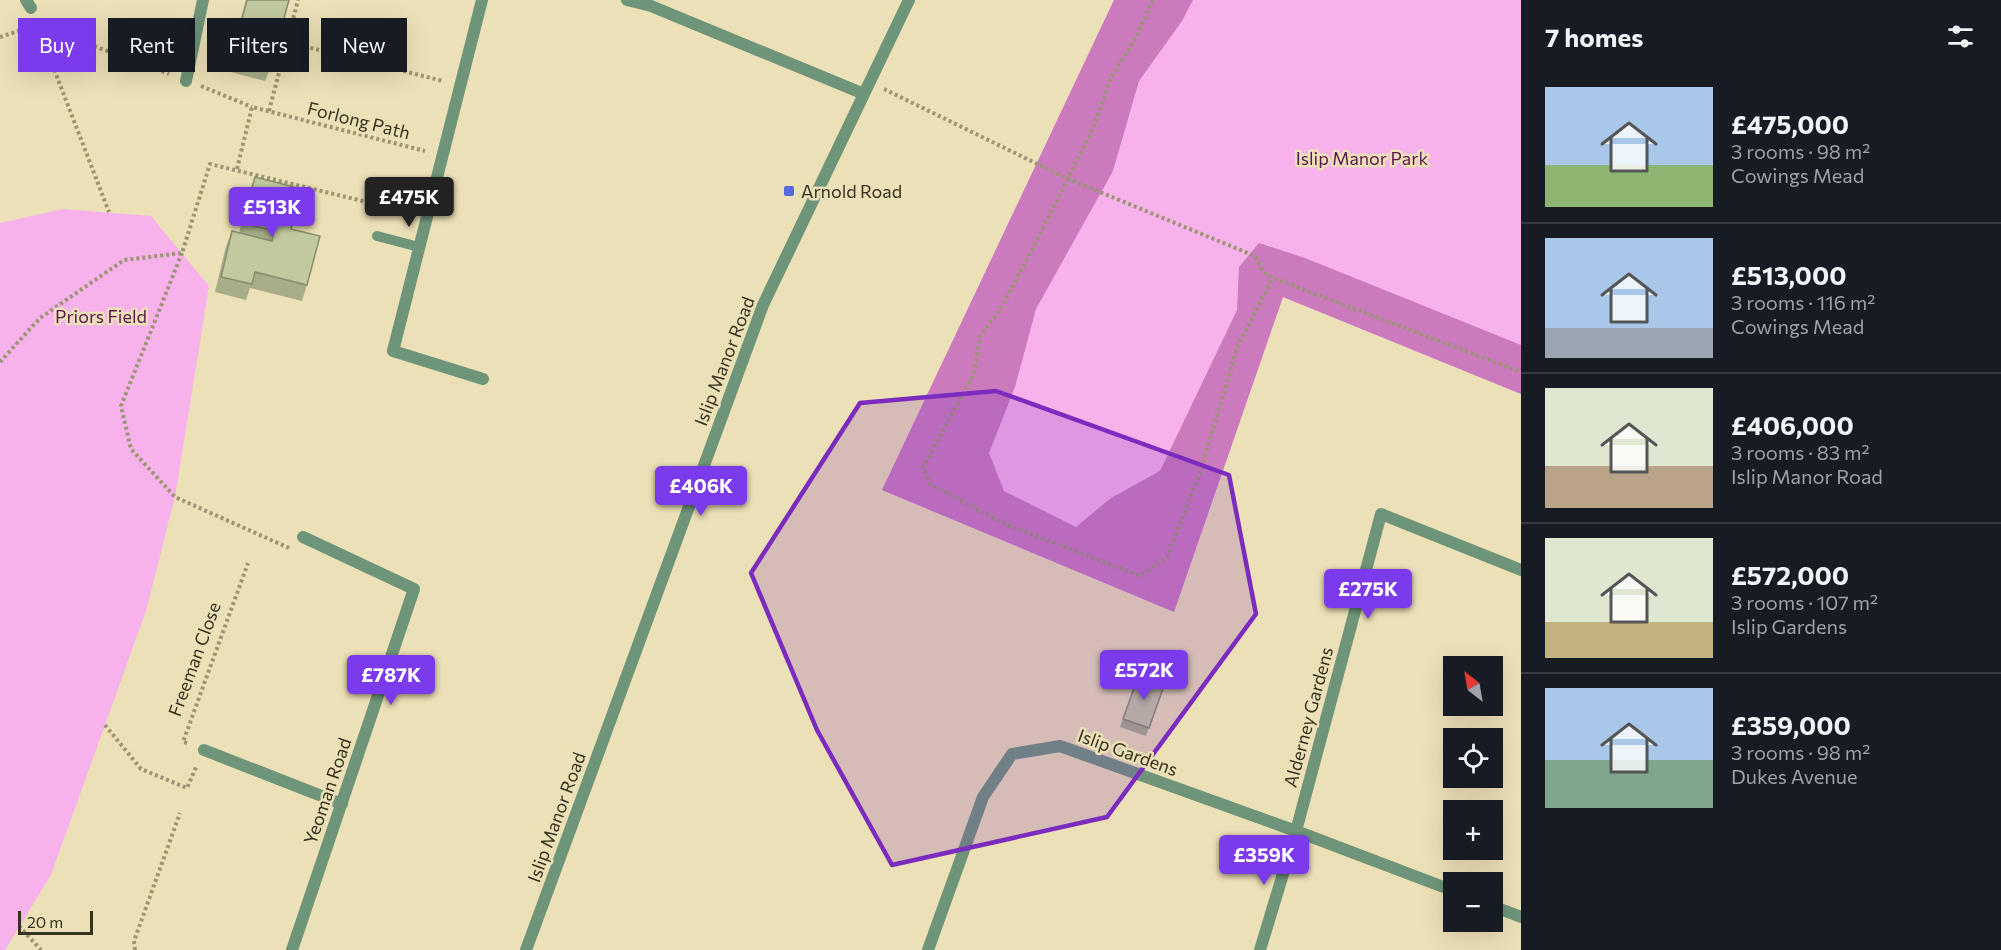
<!DOCTYPE html>
<html lang="en">
<head>
<meta charset="utf-8">
<style>
	:root { --surface:#171b24; --page:#242831; --text:#f1f3f6; --muted:#9ea1a6; --line:#363941; --accent:#7c3aed }
	body { margin:0; font-family:Commissioner,sans-serif; background:var(--page); color:var(--text); height:100vh; display:flex; flex-direction:column; font-size:22px; white-space:nowrap }
	* { box-sizing:border-box; margin:0 }
	p { font-size:20px; color:var(--muted) }
	.icon { flex:none; width:33px; height:33px; fill:none; stroke:currentColor; stroke-width:2; stroke-linecap:round; stroke-linejoin:round }
	.map { position:relative; flex:1; overflow:hidden }
	.sheet { display:flex; flex-direction:column; background:var(--surface); width:480px }
	.sheet>* { flex:none }
	.top-card { position:absolute; left:18px; top:18px; width:570px; height:54px; display:flex; gap:12px }
	.needle { width:39px; rotate:329deg }
	.controls { position:absolute; left:1443px; top:656px; display:grid; gap:12px }
	.controls a { display:grid; place-items:center; width:60px; height:60px; border-radius:0px; background:var(--surface); box-shadow:0 6px 24px #0002; font-size:30px }
	.scale { position:absolute; left:18px; bottom:15px; width:75px; box-sizing:border-box; padding-left:6px; border:3px solid #363221; border-top:0; font-size:16px; line-height:21px; white-space:nowrap; color:#363221; -webkit-text-stroke:4px #ece0b6; paint-order:stroke }
	.price { position:absolute; translate:-50% -51px; padding:0 14px; border-radius:6px; background:var(--accent); color:#fff; font-size:20px; line-height:39px; filter:drop-shadow(0 2px 3px #0008) }
	.price::after { content:''; position:absolute; left:50%; top:36px; width:18px; height:14px; margin-left:-9px; background:inherit; clip-path:polygon(0 0,100% 0,50% 100%) }
	.price.on { background:#222; color:#fff }
	ul { padding:0; list-style:none }
	li { display:flex; align-items:center; gap:18px; height:150px; padding:0 24px }
	li+li { border-top:2px solid var(--line) }
	li span { display:grid; place-items:center; flex:none; width:168px; height:120px; border-radius:0px; color:#555 }
	li>.icon { margin-inline-start:auto }
	span .icon { width:72px; height:72px; fill:#fffc; stroke-width:1 }
	li b { font-size:26px }
	h2 { display:flex; justify-content:space-between; align-items:center; height:72px; padding:0 24px; font-size:26px }
	.pill { padding:0 21px; border-radius:0px; background:var(--surface); box-shadow:0 6px 24px #0002; font-size:21px; line-height:54px }
	.pill.on { background:var(--accent); color:#fff }
	main { display:flex; flex:1; min-height:0 }
	.map>svg:first-child { display:block }
</style>
</head>
<body>
<main>
<div class="map">
<svg width="1521" height="950" viewBox="0 0 1521 950">
	<rect width="100%" height="100%" fill="#ece0b6"/>
	<!-- green -->
	<path fill="#f8b2eb" d="M1114 0H1521V394L1283 297 1174 612 882 490Z
		M63 209 151 216 209 286 175 497 146 611 51 875 5 950H0V223Z"/>
	<!-- forest -->
	<path fill="#cb7bbd" d="M1114 0H1193L1182 21 1139 81 1113 171 1036 309 1015 387 989 453 1004 491 1076 527 1111 498 1160 471 1237 310 1239 267 1259 243 1305 258 1521 345V394L1283 297 1174 612 882 490Z"/>
	<g fill="none" stroke-linecap="round" stroke-linejoin="round">
		<!-- path -->
		<path stroke="#9c9474" stroke-width="4" stroke-dasharray="3 3" stroke-linecap="butt" d="M1153 0 1135 39 1110 79 1093 129 1035 244 1000 310 980 336 974 374 923 467 930 484 1005 524 1140 576 1167 557 1200 473 1238 345 1273 278
			M37 25 109 212
			M38 25 169 74
			M0 37 31 27
			M287 42 443 81
			M201 86 252 107
			M884 89 1066 178 1255 256 1263 272 1273 278 1521 372
			M269 111 298 0
			M237 169 252 107 425 151
			M182 253 121 406 131 449 175 497 289 548
			M0 362 40 318 124 260 182 253 210 164 412 213
			M105 725 141 769 187 788 197 765
			M187 743 183 742 248 563
			M19 926 41 950
			M135 950 134 941 180 813"/>
		<!-- service -->
		<path stroke="#6e9479" stroke-width="10" d="M377 236 419 247"/>
		<!-- minor -->
		<path stroke="#6e9479" stroke-width="12" d="M26 0 31 8
			M482 0 393 351 483 379
			M627 0 651 6 864 94
			M186 81 203 0
			M204 750 342 804
			M1492 906 1521 917
			M292 950 414 589 303 537
			M526 950 763 305 909 0
			M928 950 983 797 1012 754 1060 746 1296 831 1454 891
			M1260 950 1296 831 1381 514 1521 570"/>
	</g>
	<!-- wall -->
	<path fill="#a8ad89" d="M246 0H289L270 69 265 81 227 71Z
		M255 177 291 229 307 285 302 301 250 288 246 300 215 292 226 246 232 231 239 233 249 192Z
		M1139 674 1165 683 1146 736 1120 727Z"/>
	<!-- building -->
	<path fill="#c3c99f" stroke="#888d6f" stroke-width="1.5" d="M247 0H289L270 69 231 59Z
		M255 177 302 189 291 229 320 236 307 285 255 272 252 284 221 277 232 231 272 241 274 231 243 223Z
		M1139 674 1165 683 1149 728 1123 719Z"/>
	<!-- marked area -->
	<path fill="#7b2cbf" fill-opacity="0.2" stroke="#7b2cbf" stroke-width="4.5" stroke-linejoin="round" d="M996 391 1229 475 1256 614 1107 817 892 865 817 730 751 573 860 403Z"/>
	<!-- markers -->
	<rect fill="#5868df" stroke="#ece0b6" stroke-width="2" x="783" y="185" width="12" height="12" rx="3"/>
	<g text-anchor="middle" dominant-baseline="central" stroke-width="5" stroke-linejoin="round" paint-order="stroke">
		<!-- street labels -->
		<g font-size="18" fill="#363221" stroke="#ece0b6">
			<text transform="translate(359 120) rotate(14)">Forlong Path</text>
			<text transform="translate(724 361) rotate(-69)">Islip Manor Road</text>
			<text transform="translate(194 659) rotate(-70)">Freeman Close</text>
			<text transform="translate(1308 717) rotate(-75)">Alderney Gardens</text>
			<text transform="translate(1128 752) rotate(20)">Islip Gardens</text>
			<text transform="translate(327 791) rotate(-71)">Yeoman Road</text>
			<text transform="translate(556 817) rotate(-70)">Islip Manor Road</text>
		</g>
		<!-- park labels -->
		<g font-size="18" fill="#5c1453" stroke="#ece0b6">
			<text x="1362" y="158">Islip Manor Park</text>
			<text x="101" y="316">Priors Field</text>
		</g>
		<!-- poi labels -->
		<g font-size="18" fill="#363221" stroke="#ece0b6" text-anchor="start">
			<text x="801" y="191">Arnold Road</text>
		</g>
	</g>
</svg>
<div class="controls">
<a><svg class="needle" viewBox="-14 -14 28 28"><path d="M0-13l5 13h-10z" fill="#e53935"/><path d="M0 13l5-13h-10z" fill="#9ea1a6"/></svg></a>
<a><svg class="icon" aria-label="locate" viewBox="0 0 24 24"><circle cx="12" cy="12" r="6"/><path d="M12 2v4M12 18v4M2 12h4M18 12h4"/></svg></a>
<a>+</a>
<a>−</a>
</div>
<div class="scale">20 m</div>
<b class="price on" style="left:409px;top:228px">£475K</b>
<b class="price" style="left:272px;top:238px">£513K</b>
<b class="price" style="left:701px;top:517px">£406K</b>
<b class="price" style="left:1368px;top:620px">£275K</b>
<b class="price" style="left:1144px;top:701px">£572K</b>
<b class="price" style="left:391px;top:706px">£787K</b>
<b class="price" style="left:1264px;top:886px">£359K</b>
<div class="top-card">
<a class="pill on">Buy</a>
<a class="pill">Rent</a>
<a class="pill">Filters</a>
<a class="pill">New</a>
</div>
</div>
<section class="sheet">
<h2>7 homes<svg class="icon" aria-label="filters" viewBox="0 0 24 24"><path d="M4 7h16M4 17h16"/><circle cx="9" cy="7" r="2"/><circle cx="15" cy="17" r="2"/></svg></h2>
<ul>
<li><span style="background:linear-gradient(#a9c7e8 65%,#8fb573 0)"><svg class="icon" aria-label="home" viewBox="0 0 24 24"><path d="M3 11l9-7 9 7M6 9v11h12V9"/></svg></span><div><b>£475,000</b><p>3 rooms · 98 m²</p><p>Cowings Mead</p></div></li>
<li><span style="background:linear-gradient(#a9c7e8 75%,#9aa5b1 0)"><svg class="icon" aria-label="home" viewBox="0 0 24 24"><path d="M3 11l9-7 9 7M6 9v11h12V9"/></svg></span><div><b>£513,000</b><p>3 rooms · 116 m²</p><p>Cowings Mead</p></div></li>
<li><span style="background:linear-gradient(#dfe7d0 65%,#b9a48a 0)"><svg class="icon" aria-label="home" viewBox="0 0 24 24"><path d="M3 11l9-7 9 7M6 9v11h12V9"/></svg></span><div><b>£406,000</b><p>3 rooms · 83 m²</p><p>Islip Manor Road</p></div></li>
<li><span style="background:linear-gradient(#dfe7d0 70%,#c2b280 0)"><svg class="icon" aria-label="home" viewBox="0 0 24 24"><path d="M3 11l9-7 9 7M6 9v11h12V9"/></svg></span><div><b>£572,000</b><p>3 rooms · 107 m²</p><p>Islip Gardens</p></div></li>
<li><span style="background:linear-gradient(#a9c7e8 60%,#7fa58c 0)"><svg class="icon" aria-label="home" viewBox="0 0 24 24"><path d="M3 11l9-7 9 7M6 9v11h12V9"/></svg></span><div><b>£359,000</b><p>3 rooms · 98 m²</p><p>Dukes Avenue</p></div></li>
</ul>
</section>
</main>
</body>
</html>
